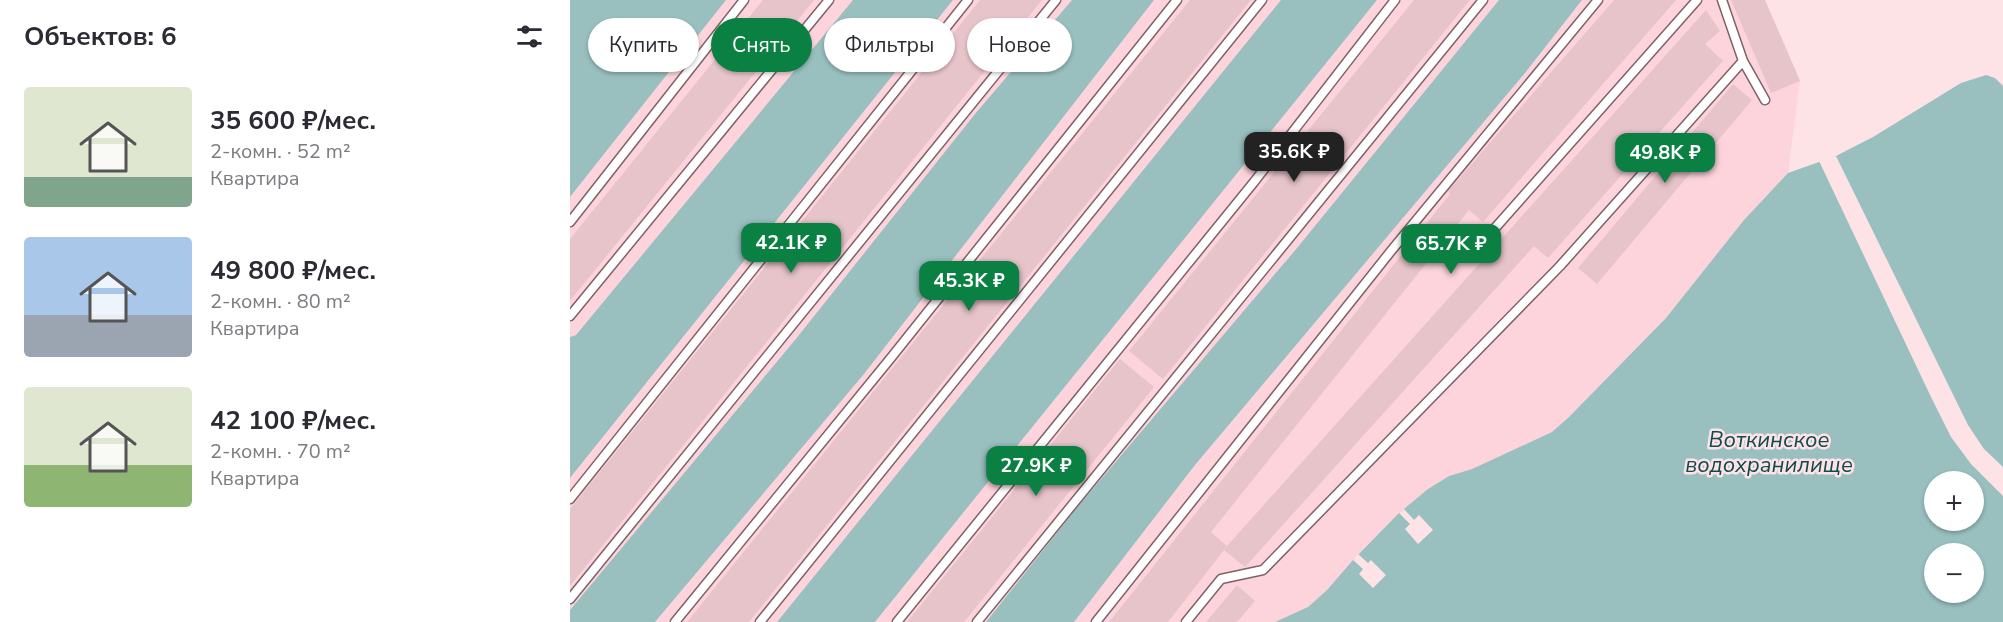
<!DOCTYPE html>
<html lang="ru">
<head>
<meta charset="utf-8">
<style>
	:root { --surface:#fff; --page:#f7f7f7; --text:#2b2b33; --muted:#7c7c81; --accent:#0b8043 }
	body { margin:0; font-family:"Nunito Sans",sans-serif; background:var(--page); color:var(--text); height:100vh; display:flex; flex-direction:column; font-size:22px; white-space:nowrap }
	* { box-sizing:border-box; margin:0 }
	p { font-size:20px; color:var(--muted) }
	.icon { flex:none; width:33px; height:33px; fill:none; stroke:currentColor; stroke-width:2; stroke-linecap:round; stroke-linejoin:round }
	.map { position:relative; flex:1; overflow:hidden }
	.drawer { display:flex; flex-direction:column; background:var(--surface); width:570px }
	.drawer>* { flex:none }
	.banner { position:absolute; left:18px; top:18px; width:570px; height:54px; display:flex; gap:12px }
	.controls { position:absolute; left:1354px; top:471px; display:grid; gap:12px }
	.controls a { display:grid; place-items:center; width:60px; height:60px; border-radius:50%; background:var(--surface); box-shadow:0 2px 4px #0004; font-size:30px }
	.price { position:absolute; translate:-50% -51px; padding:0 14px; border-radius:12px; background:var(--accent); color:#fff; font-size:20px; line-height:39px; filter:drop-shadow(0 2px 3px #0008) }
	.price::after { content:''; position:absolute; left:50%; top:36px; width:18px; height:14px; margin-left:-9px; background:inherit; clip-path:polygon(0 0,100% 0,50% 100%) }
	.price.on { background:#222; color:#fff }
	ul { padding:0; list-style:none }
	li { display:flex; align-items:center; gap:18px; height:150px; padding:0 24px }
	li span { display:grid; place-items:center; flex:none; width:168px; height:120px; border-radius:6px; color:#555 }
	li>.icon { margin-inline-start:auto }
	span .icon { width:72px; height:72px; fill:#fffc; stroke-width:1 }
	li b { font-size:26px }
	h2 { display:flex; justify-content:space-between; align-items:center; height:72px; padding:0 24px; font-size:26px }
	.pill { padding:0 21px; border-radius:27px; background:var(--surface); box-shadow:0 2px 4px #0004; font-size:21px; line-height:54px }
	.pill.on { background:var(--accent); color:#fff }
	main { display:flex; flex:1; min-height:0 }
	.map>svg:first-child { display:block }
</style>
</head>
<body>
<main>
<section class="drawer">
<h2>Объектов: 6<svg class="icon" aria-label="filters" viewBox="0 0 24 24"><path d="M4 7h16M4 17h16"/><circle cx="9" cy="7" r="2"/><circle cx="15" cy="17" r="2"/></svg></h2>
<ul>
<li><span style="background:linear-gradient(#dfe7d0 75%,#7fa58c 0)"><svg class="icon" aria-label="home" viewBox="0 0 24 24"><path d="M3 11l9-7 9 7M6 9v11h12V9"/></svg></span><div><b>35 600 ₽/мес.</b><p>2-комн. · 52 m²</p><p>Квартира</p></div></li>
<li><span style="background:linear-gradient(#a9c7e8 65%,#9aa5b1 0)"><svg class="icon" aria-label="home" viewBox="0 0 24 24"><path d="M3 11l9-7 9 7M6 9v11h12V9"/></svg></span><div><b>49 800 ₽/мес.</b><p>2-комн. · 80 m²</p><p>Квартира</p></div></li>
<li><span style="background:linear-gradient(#dfe7d0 65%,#8fb573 0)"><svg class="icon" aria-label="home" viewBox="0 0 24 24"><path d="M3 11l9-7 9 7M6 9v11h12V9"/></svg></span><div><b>42 100 ₽/мес.</b><p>2-комн. · 70 m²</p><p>Квартира</p></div></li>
</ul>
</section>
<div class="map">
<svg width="1433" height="622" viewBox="0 0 1433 622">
	<rect width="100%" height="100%" fill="#fde2e6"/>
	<!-- built -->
	<path fill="#fed4dc" d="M156 0H283L6 335 0 337V197Z
		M383 0H502L405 114 225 340 0 610V478Z
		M584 0H711L207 622H85L294 374Z
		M807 0H929L727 248 509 505 416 622H305Z
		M1012 0H1195L1230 81 1218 173 1191 202 1096 318 999 417 982 432 902 469 879 476 858 489 829 513 783 560 757 590 738 607 705 622H504L625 465 955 73Z"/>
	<!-- water -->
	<path fill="#99bfbf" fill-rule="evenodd" d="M0 0H156L0 197Z
		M283 0H383L0 478V337L6 335Z
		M502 0H584L294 374 85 622H0V610L225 340 405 114Z
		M711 0H807L305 622H207Z
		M929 0H1012L955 73 625 465 504 622H416L509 505 727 248Z
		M1416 75 1425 78 1433 86V622H705L738 607 757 590 783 560 829 513 858 489 879 476 902 469 982 432 999 417 1096 318 1174 220 1218 173 1266 156 1303 137 1391 83ZM1365 482H1404V520H1365ZM1365 554H1404V592H1365Z"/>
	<!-- pier -->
	<path fill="#fde2e6" d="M1266 156 1398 425 1414 449 1433 467V496L1401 464 1381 437 1361 397 1249 161Z
		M834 509 844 520 849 515 863 530 848 544 835 529 840 524 829 513Z
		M788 554 798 563 801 560 816 575 803 588 789 574 793 569 783 560Z"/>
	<!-- building -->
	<path fill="#e7c4ca" d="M193 0H244L0 301V239Z
		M410 0H472L0 586V509Z
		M620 0H681L179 622H117Z
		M844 0H900L593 379 559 351Z
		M1044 0H1106L913 222 899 210 641 532 657 546 1136 10 1150 31 1135 44 1153 61 978 258 964 246 675 567 654 550 598 622H539L880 194 878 191Z
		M1161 0H1195L1230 81 1201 93Z
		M1163 84 1182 100 1027 284 1008 268Z
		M550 359 584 387 394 622H337Z
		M667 585 685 601 667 622H636Z"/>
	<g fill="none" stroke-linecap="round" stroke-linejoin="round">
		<!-- lane casing -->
		<g stroke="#7e6267" stroke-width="11">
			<path id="lane" d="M1152 0 1173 61 1195 100
				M0 222 174 0
				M926 227 1127 0
				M0 316 259 0
				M0 499 398 0
				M0 599 486 0
				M105 622 320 359 607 0
				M190 622 692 0
				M327 622 684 182 825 0
				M407 622 913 0
				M526 622 821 251 1028 0
				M616 622 651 579 693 570 990 266 1173 61"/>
		</g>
		<!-- lane -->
		<use href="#lane" stroke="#fff" stroke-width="8"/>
	</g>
	<g text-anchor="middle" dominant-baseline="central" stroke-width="5" stroke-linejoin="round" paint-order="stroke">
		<!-- water labels -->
		<g font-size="22" font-style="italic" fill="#124b4b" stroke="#fde2e6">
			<text x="1199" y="440">Воткинское<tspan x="1199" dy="25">водохранилище</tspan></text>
		</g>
	</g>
</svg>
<div class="controls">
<a>+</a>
<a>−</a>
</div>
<b class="price on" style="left:724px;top:183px">35.6K ₽</b>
<b class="price" style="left:1095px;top:184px">49.8K ₽</b>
<b class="price" style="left:221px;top:274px">42.1K ₽</b>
<b class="price" style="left:881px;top:275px">65.7K ₽</b>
<b class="price" style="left:399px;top:312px">45.3K ₽</b>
<b class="price" style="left:466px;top:497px">27.9K ₽</b>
<div class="banner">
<a class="pill">Купить</a>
<a class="pill on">Снять</a>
<a class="pill">Фильтры</a>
<a class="pill">Новое</a>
</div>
</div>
</main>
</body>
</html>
